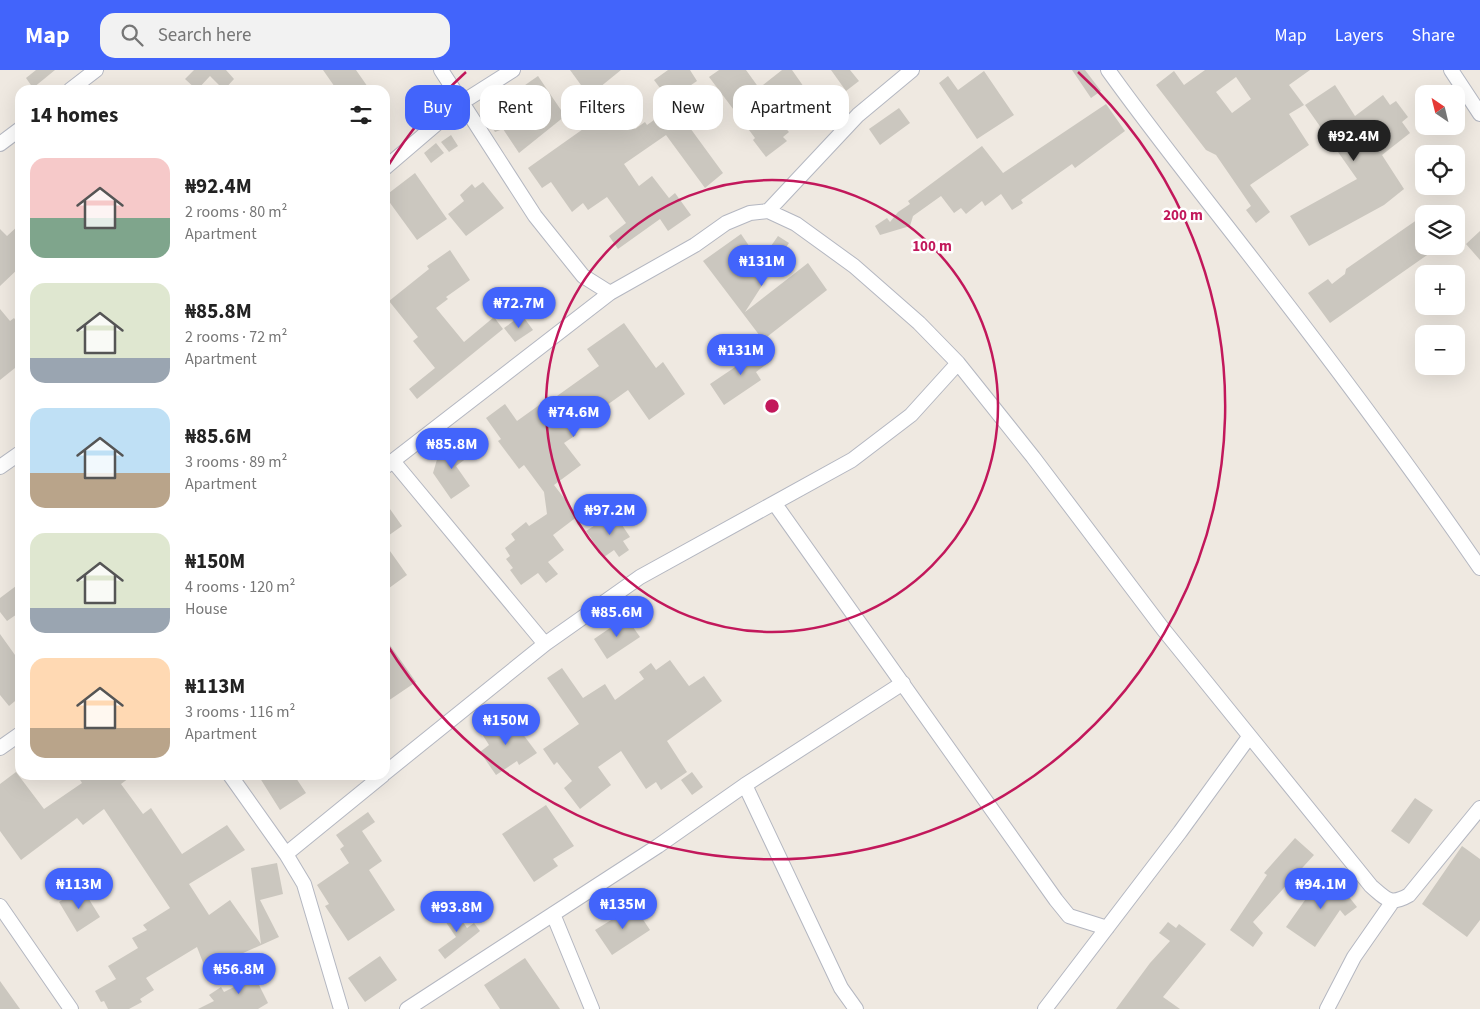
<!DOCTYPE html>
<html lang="en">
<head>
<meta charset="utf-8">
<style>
	:root { --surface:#fff; --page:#f2f2f2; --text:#222; --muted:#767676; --accent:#4264fb }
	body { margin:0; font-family:"Source Sans 3",sans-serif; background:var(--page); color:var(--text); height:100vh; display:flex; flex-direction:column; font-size:19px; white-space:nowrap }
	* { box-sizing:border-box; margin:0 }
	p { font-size:16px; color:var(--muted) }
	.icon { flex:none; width:28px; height:28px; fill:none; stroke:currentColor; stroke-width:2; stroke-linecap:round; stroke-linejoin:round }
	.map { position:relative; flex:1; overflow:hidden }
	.drawer { position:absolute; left:15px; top:15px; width:375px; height:695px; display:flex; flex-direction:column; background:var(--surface); border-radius:15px; box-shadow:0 5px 20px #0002 }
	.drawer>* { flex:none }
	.banner { position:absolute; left:405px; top:15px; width:475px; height:45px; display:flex; gap:10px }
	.needle { width:32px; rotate:325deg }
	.tools { position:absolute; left:1415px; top:15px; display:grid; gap:10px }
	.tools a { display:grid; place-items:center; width:50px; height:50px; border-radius:10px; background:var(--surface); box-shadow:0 5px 20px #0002; font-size:25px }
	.price { position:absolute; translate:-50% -42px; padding:0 11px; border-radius:18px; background:var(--accent); color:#fff; font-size:16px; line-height:32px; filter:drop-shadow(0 1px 2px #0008) }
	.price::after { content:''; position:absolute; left:50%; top:30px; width:15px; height:11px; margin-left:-8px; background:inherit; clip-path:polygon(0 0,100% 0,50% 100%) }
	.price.selected { background:#222; color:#fff }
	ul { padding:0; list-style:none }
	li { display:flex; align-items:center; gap:15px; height:125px; padding:0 15px }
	li span { display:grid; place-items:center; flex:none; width:140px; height:100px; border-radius:15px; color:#555 }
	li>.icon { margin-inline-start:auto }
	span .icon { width:60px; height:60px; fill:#fffc; stroke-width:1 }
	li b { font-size:21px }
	h2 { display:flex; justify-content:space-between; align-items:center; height:60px; padding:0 15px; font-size:21px }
	.chip { padding:0 18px; border-radius:15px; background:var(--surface); box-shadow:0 5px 20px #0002; font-size:18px; line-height:45px }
	.chip.selected { background:var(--accent); color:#fff }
	header { display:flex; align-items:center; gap:30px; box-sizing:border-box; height:70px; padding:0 25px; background:var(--accent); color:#fff }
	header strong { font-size:24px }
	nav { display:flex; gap:28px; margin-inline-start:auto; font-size:18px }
	.search { width:350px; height:45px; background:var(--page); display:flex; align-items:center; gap:12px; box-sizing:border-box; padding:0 18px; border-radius:15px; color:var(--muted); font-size:19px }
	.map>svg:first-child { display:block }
</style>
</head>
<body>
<header>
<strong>Map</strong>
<div class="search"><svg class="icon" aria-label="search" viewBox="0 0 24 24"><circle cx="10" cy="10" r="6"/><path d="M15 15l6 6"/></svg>Search here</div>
<nav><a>Map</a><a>Layers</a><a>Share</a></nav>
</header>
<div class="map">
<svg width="1480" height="939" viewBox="0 0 1480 939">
	<rect width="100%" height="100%" fill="#efe9e1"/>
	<!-- building -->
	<path fill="#cbc7bf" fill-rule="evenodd" d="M36 0H55L33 18 26 8Z
		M194 0H226L234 9 224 20 210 6 197 20 185 9Z
		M323 0H356L370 20H337Z
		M570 0H621L589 26Z
		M668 0H690L697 11 669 30 654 10Z
		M719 0H746L759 18 782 0H792L811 27 778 50 789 62 783 67 787 71 766 87 753 70 755 68 709 7Z
		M831 0H850L859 11 846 21Z
		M1072 0H1085L1101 21 1091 28Z
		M1205 0H1310L1289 15 1304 35 1289 44 1309 75 1250 115 1270 142 1256 153 1246 140 1251 136 1216 85 1206 80 1156 15 1174 1 1184 15ZM1236 7 1251 29 1232 43 1216 22Z
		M984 1 1014 45 977 69 939 13 948 6 958 20Z
		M538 6 565 46 519 83 503 59 495 62 484 44Z
		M1335 15 1355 46 1383 25 1390 35 1396 31 1408 47 1402 52 1410 63 1382 85 1404 119 1384 135 1309 176 1290 146 1357 109 1305 35Z
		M1106 34 1125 61 1075 98 1072 94 1021 130 1023 133 1012 140 1001 124 985 136 982 131 966 144 961 138 954 143 941 126 913 146 910 156 880 165 875 156 887 148 890 152 898 142 910 134 908 131 982 76 1003 103Z
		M617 35 635 59 645 52 647 55 674 36 723 103 705 118 666 65 624 94 639 116 652 106 669 128 675 123 691 145 668 161 660 149 618 179 609 166 626 153 607 127 588 140 583 133 572 142 551 112 542 118 528 98Z
		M899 38 910 53 880 75 869 59Z
		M451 65 458 76 449 82 441 72Z
		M436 73 444 83 431 93 424 83Z
		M415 103 447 149 417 170 385 126Z
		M483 112 504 138 466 166 448 144 464 131 460 125 472 114 475 118Z
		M1424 145V176H1440L1330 253 1308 223 1328 209 1332 214 1345 204 1346 199Z
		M20 154V197L0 216V159L7 166Z
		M1480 161V190L1466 174Z
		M741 164 760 192 752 198 763 214 745 242 808 193 827 220 763 270 703 191Z
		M778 166 789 173 782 183 771 176Z
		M450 180 470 210 446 227 448 229 436 238 464 272 494 247 503 259 417 329 409 319 435 298 413 271 418 267 389 231 429 199 427 196Z
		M0 239 10 251 14 248 20 256V294L0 310Z
		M522 245 533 260 515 272 504 258Z
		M624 253 656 298 663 292 685 324 649 350 628 320 572 360 576 365 564 373 581 395 554 415 578 446 553 465 564 480 548 492 558 504 546 513 538 503 521 515 510 500 513 498 506 489 510 486 505 478 515 470 511 464 526 452 529 456 547 444 544 422 524 395 519 399 498 371 501 369 486 348 505 334 517 351 549 328 550 331 599 296 587 279Z
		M761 275 772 290 756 302 761 310 724 335 710 314 753 285 751 282Z
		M461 370 471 385 456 396 470 416 451 429 433 403 438 386Z
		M385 432 402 456 385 468Z
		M614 443 630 467 623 471 629 480 619 487 614 480 604 487 586 461Z
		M385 474 407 505 385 521Z
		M20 513V542L7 551 0 542V528Z
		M626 547 640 567 607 589 594 569Z
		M0 564 20 592V627L9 636 0 625Z
		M385 568 416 612 385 633Z
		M670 590 689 616 704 606 722 631 667 671 687 702 661 720 656 712 646 719 621 681 598 697 611 715 580 739 564 718 572 711 557 692 554 695 543 679 579 654 547 608 562 598 583 628 605 614 615 630 644 609 639 602 651 593 656 600Z
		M502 647 505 650 510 647 537 683 519 695 517 691 496 705 480 682 489 675 482 664 489 659 487 657Z
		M16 702 44 739 82 713 77 705H133L121 714 143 744 151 738 182 784 227 755 245 780 189 814 209 845 230 830 261 874 251 798 277 793 283 824 260 830 279 867 232 888 231 886 204 895 197 877 146 908 154 920 140 929 142 932 129 939H108L104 931 101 932 95 921 116 909 108 896 138 878 132 868 147 860 143 855 170 838 104 739 83 755 77 748 21 790 0 761V714Z
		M692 702 703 717 692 725 681 710Z
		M258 705H294L306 723 280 740Z
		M1415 728 1433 740 1409 774 1391 761Z
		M546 735 574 776 553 789 558 796 534 812 502 764Z
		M368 742 375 752 362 761 382 791 369 800 395 840 348 871 325 836 329 834 317 815 349 793 340 779 344 776 336 765Z
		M1295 768 1314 785 1253 852 1263 863 1253 877 1230 860 1267 805 1264 803Z
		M1462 776 1480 789V850L1467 867 1422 834Z
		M1330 803 1357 837 1345 846 1340 840 1315 877 1286 857 1317 813Z
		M82 818 100 847 77 862 59 832Z
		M634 836 650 860 612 885 595 860Z
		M453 837 467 858 474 853 480 861 445 889 438 880 456 867 441 845Z
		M1168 852 1176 858 1179 854 1206 874 1163 927 1180 939H1116L1150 893 1170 871 1159 863Z
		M380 886 397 910 365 932 348 908Z
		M525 888 560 939H500L484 915Z
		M250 897 268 933 258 939H198L214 931 209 925 221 917 224 922 244 912 240 904Z
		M0 911 20 939H0Z"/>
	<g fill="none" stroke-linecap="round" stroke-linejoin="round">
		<!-- minor casing -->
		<g stroke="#b4b7c1" stroke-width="16">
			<path id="minor" d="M441 0 535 146 583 206 610 223
				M1108 0C1161 74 1219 145 1274 217 1345 309 1414 402 1480 498
				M1451 0 1480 44
				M70 20 96 0
				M0 74 20 59
				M385 98 461 33 513 0
				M768 141 858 45 912 0
				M393 391 545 574
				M0 397 20 383
				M385 397 610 223 695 175 726 153 750 143 768 141 796 154 854 196 919 253 958 293 1033 387 1163 559 1371 816C1386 829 1390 836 1409 825L1480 738
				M775 434 1056 830 1069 846 1107 858
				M0 678 20 664
				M385 703 545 574 640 507 852 390 911 345 958 293
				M230 705 286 784 304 814 341 939
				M745 715 841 918 856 939
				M286 784 383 705
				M0 836 71 939
				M553 844 592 939
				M407 939 658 776 745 715 903 613
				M1045 939 1180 762 1249 667
				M1327 939 1354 887 1393 831"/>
		</g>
		<!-- minor -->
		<use href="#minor" stroke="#fff" stroke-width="14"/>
	</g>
	<!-- distance rings -->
	<g fill="none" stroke="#c2185b" stroke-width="2.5">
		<circle cx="772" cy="336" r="226"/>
		<path d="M386 99A453 453 0 0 1 466 2M1078 2A453 453 0 1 1 386 573"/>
	</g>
	<circle cx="772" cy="336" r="8" fill="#c2185b" stroke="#fff" stroke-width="2.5"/>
	<g font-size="15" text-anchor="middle" font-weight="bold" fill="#c2185b" stroke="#fff" stroke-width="5" stroke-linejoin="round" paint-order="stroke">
		<text x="1183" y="150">200 m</text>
		<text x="932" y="181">100 m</text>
	</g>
</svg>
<div class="tools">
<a><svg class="needle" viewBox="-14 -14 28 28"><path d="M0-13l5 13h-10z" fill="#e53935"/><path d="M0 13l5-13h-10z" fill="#767676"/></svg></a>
<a><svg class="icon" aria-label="locate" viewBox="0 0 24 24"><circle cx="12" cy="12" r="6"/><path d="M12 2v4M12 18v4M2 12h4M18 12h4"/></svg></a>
<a><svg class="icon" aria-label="layers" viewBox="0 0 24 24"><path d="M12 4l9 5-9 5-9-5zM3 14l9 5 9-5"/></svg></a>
<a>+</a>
<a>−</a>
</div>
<b class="price selected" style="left:1354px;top:92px">₦92.4M</b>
<b class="price" style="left:762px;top:217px">₦131M</b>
<b class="price" style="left:519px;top:259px">₦72.7M</b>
<b class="price" style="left:741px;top:306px">₦131M</b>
<b class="price" style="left:574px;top:368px">₦74.6M</b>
<b class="price" style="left:452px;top:400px">₦85.8M</b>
<b class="price" style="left:610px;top:466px">₦97.2M</b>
<b class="price" style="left:617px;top:568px">₦85.6M</b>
<b class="price" style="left:506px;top:676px">₦150M</b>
<b class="price" style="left:79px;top:840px">₦113M</b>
<b class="price" style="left:1321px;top:840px">₦94.1M</b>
<b class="price" style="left:623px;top:860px">₦135M</b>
<b class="price" style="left:457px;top:863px">₦93.8M</b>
<b class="price" style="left:239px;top:925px">₦56.8M</b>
<div class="banner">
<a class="chip selected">Buy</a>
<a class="chip">Rent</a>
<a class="chip">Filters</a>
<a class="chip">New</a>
<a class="chip">Apartment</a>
</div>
<section class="drawer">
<h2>14 homes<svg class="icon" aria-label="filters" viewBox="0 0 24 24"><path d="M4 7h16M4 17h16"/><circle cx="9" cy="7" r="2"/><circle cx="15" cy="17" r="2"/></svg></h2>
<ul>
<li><span style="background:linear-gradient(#f6c9c9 60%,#7fa58c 0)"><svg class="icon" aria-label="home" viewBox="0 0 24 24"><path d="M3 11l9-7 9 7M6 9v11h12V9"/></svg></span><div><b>₦92.4M</b><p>2 rooms · 80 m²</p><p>Apartment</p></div></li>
<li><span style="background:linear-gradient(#dfe7d0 75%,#9aa5b1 0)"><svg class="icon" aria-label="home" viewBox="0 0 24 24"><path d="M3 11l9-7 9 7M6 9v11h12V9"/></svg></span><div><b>₦85.8M</b><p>2 rooms · 72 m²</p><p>Apartment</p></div></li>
<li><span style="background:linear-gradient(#bfe0f5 65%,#b9a48a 0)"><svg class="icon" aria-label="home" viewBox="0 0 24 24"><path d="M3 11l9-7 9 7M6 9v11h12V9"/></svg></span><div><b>₦85.6M</b><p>3 rooms · 89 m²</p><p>Apartment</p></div></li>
<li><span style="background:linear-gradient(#dfe7d0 75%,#9aa5b1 0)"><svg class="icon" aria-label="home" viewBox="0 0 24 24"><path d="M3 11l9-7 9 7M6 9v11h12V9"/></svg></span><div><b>₦150M</b><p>4 rooms · 120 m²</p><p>House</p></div></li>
<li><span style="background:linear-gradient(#ffd9b3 70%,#b9a48a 0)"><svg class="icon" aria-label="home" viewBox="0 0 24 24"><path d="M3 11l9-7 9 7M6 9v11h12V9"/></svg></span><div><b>₦113M</b><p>3 rooms · 116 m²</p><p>Apartment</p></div></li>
</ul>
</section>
</div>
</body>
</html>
